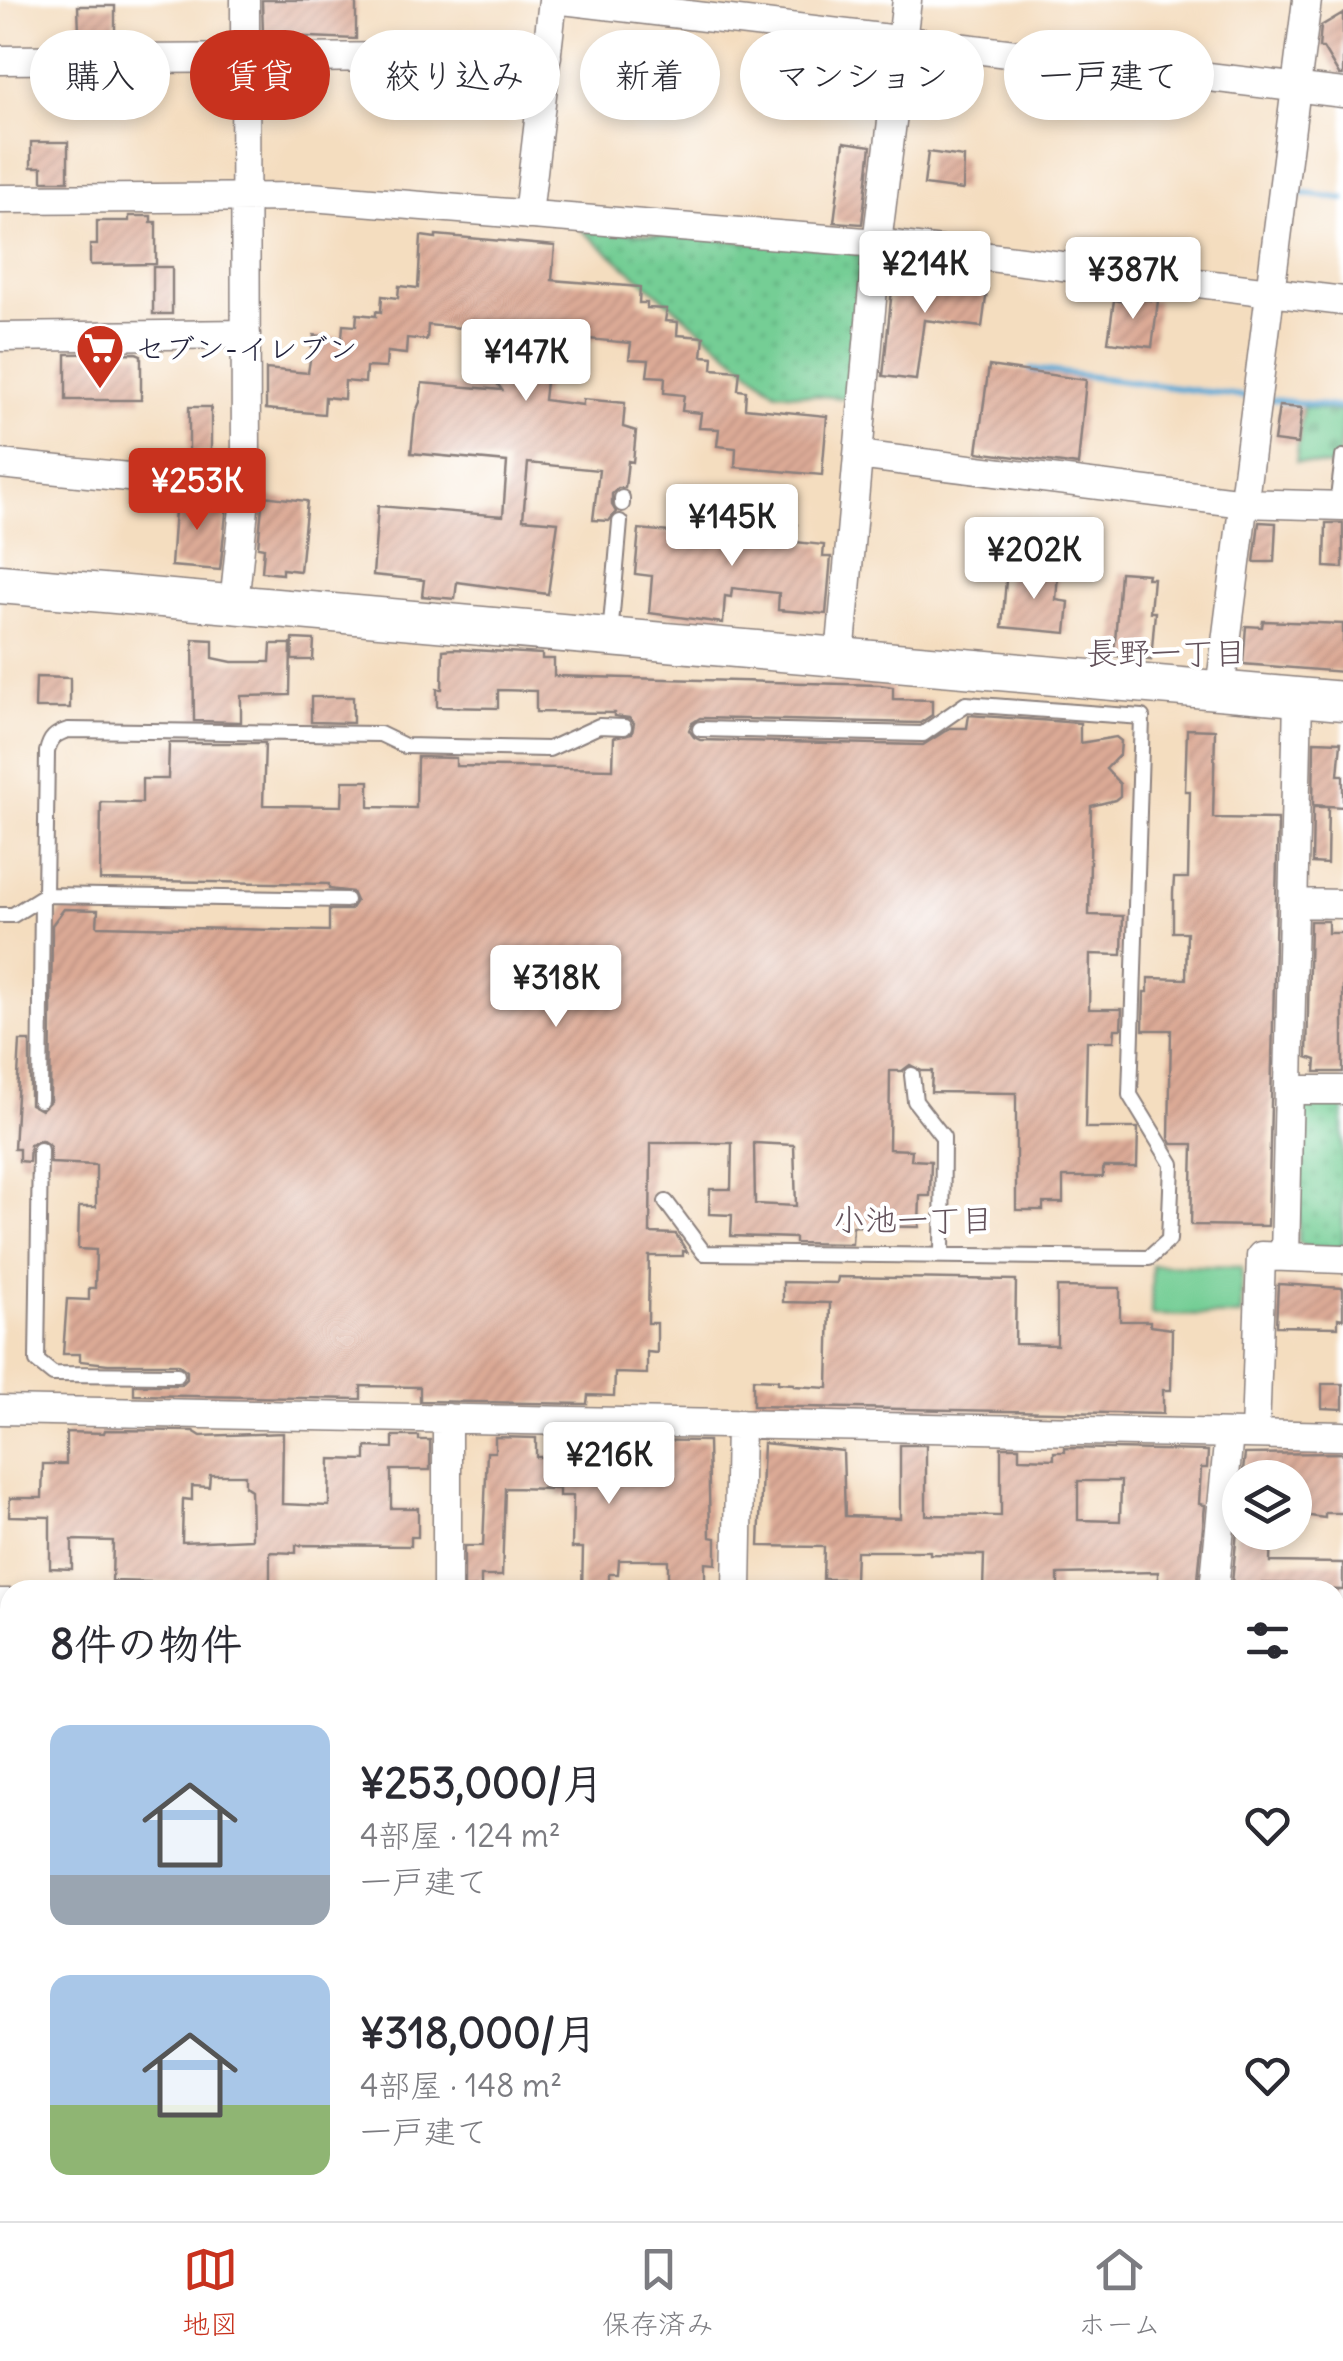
<!DOCTYPE html>
<html lang="ja">
<head>
<meta charset="utf-8">
<style>
	:root { --surface:#fff; --page:#f7f7f7; --text:#2b2b33; --muted:#7c7c81; --line:#e1e1e2; --accent:#c8321e }
	body { margin:0; font-family:Delius,"Klee One",sans-serif; background:var(--page); color:var(--text); height:100vh; display:flex; flex-direction:column; font-size:38px; white-space:nowrap }
	* { box-sizing:border-box; margin:0 }
	p { font-size:32px; color:var(--muted) }
	.icon { flex:none; width:55px; height:55px; fill:none; stroke:currentColor; stroke-width:2; stroke-linecap:round; stroke-linejoin:round }
	.map { position:relative; flex:1; overflow:hidden }
	.panel { position:absolute; left:0px; top:1580px; width:1345px; height:642px; display:flex; flex-direction:column; background:var(--surface); border-radius:30px 30px 0 0; box-shadow:0 5px 15px #0003 }
	.panel>* { flex:none }
	.hud { position:absolute; left:30px; top:30px; width:1285px; height:90px; display:flex; gap:20px }
	.tools { position:absolute; left:1222px; top:1460px; display:grid; gap:20px }
	.tools a { display:grid; place-items:center; width:90px; height:90px; border-radius:50%; background:var(--surface); box-shadow:0 5px 15px #0003; font-size:50px }
	.price { position:absolute; translate:-50% -85px; padding:0 22px; border-radius:10px; background:#fff; color:#222; font-size:32px; line-height:65px; filter:drop-shadow(0 2px 5px #0008) }
	.price::after { content:''; position:absolute; left:50%; top:60px; width:30px; height:22px; margin-left:-15px; background:inherit; clip-path:polygon(0 0,100% 0,50% 100%) }
	.price.on { background:var(--accent); color:#fff }
	ul { padding:0; list-style:none }
	li { display:flex; align-items:center; gap:30px; height:250px; padding:0 50px }
	li span { display:grid; place-items:center; flex:none; width:280px; height:200px; border-radius:20px; color:#555 }
	li>.icon { margin-inline-start:auto }
	span .icon { width:120px; height:120px; fill:#fffc; stroke-width:1 }
	li b { font-size:42px }
	h2 { display:flex; justify-content:space-between; align-items:center; height:120px; padding:0 50px; font-size:42px }
	.pill { padding:0 35px; border-radius:45px; background:var(--surface); box-shadow:0 5px 15px #0003; font-size:35px; line-height:90px }
	.pill.on { background:var(--accent); color:#fff }
	.tabs { display:flex; justify-content:space-around; align-items:center; height:140px; border-top:2px solid var(--line); background:var(--surface); font-size:28px; color:var(--muted) }
	.tabs a { display:grid; justify-items:center; gap:5px }
	.tabs .on { color:var(--accent) }
	.map>svg:first-child { display:block }
</style>
</head>
<body>
<div class="map">
<svg width="1343" height="2221" viewBox="0 0 1343 2221">
	<defs>
		<pattern id="green-dots" width="8" height="8" patternUnits="userSpaceOnUse" patternTransform="scale(2.5)"><rect width="8" height="8" fill="#74ce95"/><path d="M2 2h.1M6 6h.1" fill="none" stroke="#64b181" stroke-width="1.8" stroke-linecap="round"/></pattern>
		<pattern id="cemetery-stones" width="16" height="16" patternUnits="userSpaceOnUse" patternTransform="scale(2.5)"><rect width="16" height="16" fill="#74ce95"/><path d="M2 7V4a2 2 0 0 1 4 0v3zM10 15v-3a2 2 0 0 1 4 0v3z" fill="#64b181"/></pattern>
		<pattern id="building-hatch" width="6" height="6" patternUnits="userSpaceOnUse" patternTransform="scale(2.5)"><rect width="6" height="6" fill="#dcaa96"/><path d="M-1 1l2-2M0 6l6-6M5 7l2-2" fill="none" stroke="#bc9282"/></pattern>
	</defs>
	<rect width="100%" height="100%" fill="#fff"/>
	<filter id="ink" filterUnits="userSpaceOnUse"><feTurbulence type="fractalNoise" baseFrequency=".01" numOctaves="2"/><feDisplacementMap in="SourceGraphic" scale="20" xChannelSelector="R" yChannelSelector="G"/><feConvolveMatrix kernelMatrix="1 2 1 2 8 2 1 2 1" color-interpolation-filters="sRGB"/></filter>
	<filter id="wash" filterUnits="userSpaceOnUse"><feTurbulence type="fractalNoise" baseFrequency=".0048" numOctaves="4" result="noise"/><feDisplacementMap in="SourceGraphic" scale="40" xChannelSelector="R" yChannelSelector="G"/><feGaussianBlur stdDeviation="2.25" result="paint"/><feColorMatrix in="noise" values="0 0 0 0 0 0 0 0 0 0 0 0 0 0 0 0 0 1.4 0 .05"/><feComposite in="paint" operator="in"/></filter>
	<g filter="url(#wash)">
		<rect width="100%" height="100%" fill="#f4ddbf"/>
		<!-- green -->
		<path fill="url(#green-dots)" stroke="#4b7868" stroke-width="2.5" d="M580 229 857 250 866 262 854 399 776 392Z
			M1309 1098 1343 1099V1248L1305 1247 1298 1241 1300 1106Z
			M1053 2213H1190V2221H1053Z"/>
		<!-- cemetery -->
		<path fill="url(#cemetery-stones)" stroke="#4b7868" stroke-width="2.5" d="M1303 407 1343 412 1338 467 1296 462Z"/>
		<!-- pitch -->
		<path fill="#74ce95" stroke="#4b7868" stroke-width="2.5" d="M1152 1265 1242 1267 1241 1316 1151 1315Z"/>
		<g fill="none" stroke-linecap="round" stroke-linejoin="round">
			<!-- stream -->
			<path stroke="#5aa8d4" stroke-width="6" d="M1290 192 1343 199
				M1031 369 1248 397
				M1266 399 1343 408"/>
		</g>
		<g id="blocks">
			<!-- building -->
			<path fill="url(#building-hatch)" fill-rule="evenodd" d="M262 0H356V39L263 35Z
				M78 6H115V40H92V33H79Z
				M1343 13V75H1339L1323 48H1319L1321 26Z
				M31 142H68V181H42V167H31Z
				M844 142 871 146 862 224 834 222Z
				M928 152 964 157 963 190 924 185Z
				M129 216H151V222H156V264L90 265V245H97V221H129Z
				M436 235 555 246 552 280 640 287 639 303H647V308L667 309 665 321 678 322 677 335 704 337 702 356 713 357 712 369 740 371 738 390 746 391 745 408 827 416 822 475 735 467 736 448 717 446 719 429 699 428 701 413 682 411 684 395 664 393 665 377 647 376 649 360 629 359 631 343 557 336 554 363H548L544 400 583 405V399L625 403 623 427 636 431 633 462 628 461 625 488H618L612 494V505L616 512 609 521 593 520 599 470 528 463 523 519 558 522 548 594 457 582 455 599 422 596 424 580 373 575 378 506 503 516 507 462 411 453 415 414 420 402 422 383 502 390 482 363 484 330 428 325 427 340 407 338 406 354 387 352 386 368 366 367 365 383 345 381 344 399 325 397 324 414 266 409V369L308 373 314 335 342 338 343 325 356 326 357 314 376 316V311L381 312 382 296 398 298 399 286 418 288 421 236 436 238Z
				M153 267H172V314H153Z
				M894 270 970 282 969 288 987 290 982 327 924 320 916 380 883 376Z
				M1126 297 1158 301 1152 347 1108 342 1114 300 1125 302Z
				M136 353 141 355V400H66V354Z
				M989 366 1086 380 1078 465 977 452Z
				M1279 406 1302 408 1298 444 1274 441Z
				M189 407H211V452H189Z
				M263 496 307 501 300 571 282 569V574L262 572 264 548 258 547Z
				M161 498 227 505 220 570 171 566 175 510 160 509Z
				M714 518 797 525 795 542 824 545 823 557H831L826 614 778 610 779 593 732 588 731 597 725 596 723 623 649 613 652 576 635 574 639 529 712 536Z
				M1259 522 1276 523 1274 562H1254Z
				M1326 523H1343V568L1325 567Z
				M1007 568 1058 573 1056 600 1069 602 1066 633 1002 627Z
				M1120 572 1148 574 1147 578H1153L1150 612H1155L1151 660 1114 656Z
				M1263 621 1343 624V672L1243 664 1246 626 1262 627Z
				M193 639 213 640V658L232 662H270L271 644H291L290 695 241 696V722L194 721Z
				M293 639 314 640 313 660H292Z
				M454 649 542 654V659H554V676L880 685 893 687V699L932 700V715L920 723 700 718 692 723 689 730 694 737 700 740 923 745 950 728H967L969 715 1080 723V743L1116 737 1121 741 1120 754 1106 769 1120 784V796L1115 800 1091 806 1089 915 1123 916 1122 955 1090 954 1089 1009H1122L1121 1029H1115L1114 1041H1087L1085 1128H1138L1137 1167H1103V1177H1063V1203H1043V1210H1016V1093L931 1092 932 1071H922L910 1065 902 1071H890L889 1149 912 1150 911 1160 931 1161 930 1196H920L919 1227 853 1226 852 1244 795 1243V1238L731 1236 732 1215 709 1214 710 1189H731L732 1143H651L650 1233 676 1234 687 1252 683 1251V1256H649L648 1323H657V1353L647 1352V1374L615 1373 614 1396 588 1395 587 1404 420 1401V1387L361 1386V1399L134 1395V1385H181L187 1379V1371L178 1364H108L80 1361V1354H63L67 1299 89 1300V1288H95L96 1250 78 1249 79 1207H96V1165L50 1163V1146L41 1140 30 1145 29 1162 19 1161V1149H14L20 1041H30V1104L41 1110 50 1101 52 925 64 909 98 910 97 926 329 931V910H350L356 901 352 892 329 889V884L100 880 101 802 142 803V779H168L169 743H265L263 805 342 806 343 781H369V807L416 808 417 757 456 758V766L613 769 614 737 632 733 634 723 629 718 614 716V713L536 712V691L498 690V708L437 707V689H442L443 650ZM754 1143 794 1145 796 1206 755 1204Z
				M36 677 70 678V708H35Z
				M311 697H353V723L311 722Z
				M1187 729 1215 730 1213 818 1278 819 1268 1226 1191 1225 1193 1144H1172L1169 1138 1171 1030H1143L1144 992H1148V978L1186 979 1187 932H1173V893L1174 878H1188L1190 791H1185Z
				M1314 741 1341 742 1338 775H1343V807L1313 805Z
				M1313 807H1328L1327 864 1312 863Z
				M1310 921H1328V933H1343V1072H1315L1316 1060 1307 1057Z
				M838 1277 1016 1280 1015 1344 1057 1345V1287L1120 1288V1321H1150V1326L1172 1329 1171 1390H1163V1414L753 1406V1379L778 1380V1383L794 1384V1386L828 1388 830 1303 783 1302V1282L837 1283Z
				M1278 1284 1343 1288V1319L1338 1318V1327L1276 1326Z
				M1322 1384H1343V1409L1322 1408Z
				M105 1430 193 1431 201 1436 283 1433 282 1504 329 1506 330 1459 366 1460V1447L393 1448V1436H419V1440H430V1470H391V1508H418V1537H411V1546L296 1545V1553L270 1552V1583L190 1579V1583L112 1581 113 1541 72 1540V1569L50 1568V1517L9 1516 10 1498H42L43 1464H66V1432L104 1433ZM210 1475H245V1486L251 1490 252 1539 182 1542 183 1499 192 1500V1486L209 1487Z
				M495 1437 536 1438V1457H588V1446L626 1447V1440L708 1441 710 1537 716 1538V1564L705 1563V1586H668V1560H619L618 1574H609V1590H582L583 1548H572L573 1496H559V1489L505 1488 502 1576H481V1588H464V1546H483L487 1452H495Z
				M763 1443 843 1451 845 1516 900 1518V1445H926V1515L1001 1516V1447H1019V1458L1054 1459V1452H1065V1448L1208 1451 1207 1468H1201L1199 1504 1205 1505 1197 1590H1158V1572L1058 1574V1590H983L984 1555 930 1554V1551H856L855 1579H823L824 1547 759 1546ZM1078 1481H1121L1120 1521 1078 1520Z
				M1343 1453V1513H1325V1518L1295 1514V1478H1242L1245 1454Z
				M1238 1521 1240 1532H1271L1270 1562 1343 1563V1590L1300 1589V1584L1232 1583Z"/>
		</g>
	</g>
	<g filter="url(#ink)">
		<use href="#blocks" fill-opacity="0" stroke="#8b807d" stroke-width="2.5"/>
		<g fill="none" stroke-linecap="round" stroke-linejoin="round">
			<!-- lane casing -->
			<g stroke="#8b807d" stroke-width="18">
				<path id="lane" d="M622 504V498
					M1337 506 1343 457
					M610 636 620 522
					M45 895 346 900
					M0 915H13L45 895 47 752C50 738 55 734 68 730L380 734 405 746 549 749 599 726 624 727
					M912 1075 915 1101 943 1137 942 1255
					M40 1100 42 898
					M40 1150 37 1361 53 1374 177 1375
					M666 1202 704 1253 1149 1258 1169 1240 1172 1164 1130 1095 1142 717 966 704 923 734 700 729"/>
			</g>
			<!-- street casing -->
			<g stroke="#8b807d" stroke-width="31">
				<path id="street" d="M563 0 1343 93
					M0 60 547 56
					M0 199 311 197 877 243 1343 301
					M528 215 553 0
					M0 337 246 334
					M858 455 1244 503 1343 506
					M0 464 246 489
					M234 604 246 489 245 0
					M840 657 877 243 907 0
					M1220 690 1307 0
					M1293 903 1343 904
					M1289 1090H1343
					M1285 1257 1298 697
					M0 1410 1343 1436
					M447 1418V1590
					M1255 1434 1261 1256 1343 1259
					M737 1590 740 1424
					M1214 1590 1229 1434
					M0 1814H10
					M1335 1841H1343
					M0 2012 10 2013
					M1335 2016H1343
					M0 2174H10
					M1335 2179H1343
					M552 2212 553 2221
					M302 2221V2212
					M856 2221V2212
					M1044 2221V2212
					M1202 2221V2212"/>
			</g>
			<!-- secondary casing -->
			<g stroke="#8b807d" stroke-width="41">
				<path id="secondary" d="M0 584 1343 701
					M0 1608H10
					M1335 1633H1343"/>
			</g>
			<!-- lane -->
			<use href="#lane" stroke="#fff" stroke-width="14"/>
			<!-- street -->
			<use href="#street" stroke="#fff" stroke-width="28"/>
			<!-- secondary -->
			<use href="#secondary" stroke="#fff" stroke-width="38"/>
		</g>
	</g>
	<!-- icons -->
	<defs>
		<g id="supermarket-pin" transform="scale(2.5)"><path d="M0 17L-7.5 6A9.5 9.5 0 1 1 7.5 6Z" fill="#c8321e" stroke="#fff"/><path d="M-6-5.5h2.5l.6 2H6L4.5 2H-2.5L-4.4-4H-6ZM-1.5 3.2a1.3 1.3 0 1 0 .1 0ZM3 3.2a1.3 1.3 0 1 0 .1 0Z" fill="#fff"/></g>
	</defs>
	<g fill-rule="evenodd">
		<use href="#supermarket-pin" x="100" y="348"/>
	</g>
	<g text-anchor="middle" dominant-baseline="central" stroke-width="8" stroke-linejoin="round" paint-order="stroke">
		<!-- poi labels -->
		<g font-size="30" fill="#22223b" stroke="#fff" text-anchor="start">
			<text x="135" y="348">セブン-イレブン</text>
		</g>
		<!-- neighbourhood labels -->
		<g font-size="32" fill="#63525b" stroke="#fff">
			<text x="1166" y="652">長野一丁目</text>
			<text x="913" y="1219">小池一丁目</text>
		</g>
	</g>
</svg>
<div class="tools">
<a><svg class="icon" aria-label="layers" viewBox="0 0 24 24"><path d="M12 4l9 5-9 5-9-5zM3 14l9 5 9-5"/></svg></a>
</div>
<b class="price" style="left:925px;top:316px">¥214K</b>
<b class="price" style="left:1133px;top:322px">¥387K</b>
<b class="price" style="left:526px;top:404px">¥147K</b>
<b class="price on" style="left:197px;top:533px">¥253K</b>
<b class="price" style="left:732px;top:569px">¥145K</b>
<b class="price" style="left:1034px;top:602px">¥202K</b>
<b class="price" style="left:556px;top:1030px">¥318K</b>
<b class="price" style="left:609px;top:1507px">¥216K</b>
<div class="hud">
<a class="pill">購入</a>
<a class="pill on">賃貸</a>
<a class="pill">絞り込み</a>
<a class="pill">新着</a>
<a class="pill">マンション</a>
<a class="pill">一戸建て</a>
</div>
<section class="panel">
<h2>8件の物件<svg class="icon" aria-label="filters" viewBox="0 0 24 24"><path d="M4 7h16M4 17h16"/><circle cx="9" cy="7" r="2"/><circle cx="15" cy="17" r="2"/></svg></h2>
<ul>
<li><span style="background:linear-gradient(#a9c7e8 75%,#9aa5b1 0)"><svg class="icon" aria-label="home" viewBox="0 0 24 24"><path d="M3 11l9-7 9 7M6 9v11h12V9"/></svg></span><div><b>¥253,000/月</b><p>4部屋 · 124 m²</p><p>一戸建て</p></div><svg class="icon" aria-label="heart" viewBox="0 0 24 24"><path d="M12 20l-8-8c-3-5 5-10 8-4 3-6 11-1 8 4z"/></svg></li>
<li><span style="background:linear-gradient(#a9c7e8 65%,#8fb573 0)"><svg class="icon" aria-label="home" viewBox="0 0 24 24"><path d="M3 11l9-7 9 7M6 9v11h12V9"/></svg></span><div><b>¥318,000/月</b><p>4部屋 · 148 m²</p><p>一戸建て</p></div><svg class="icon" aria-label="heart" viewBox="0 0 24 24"><path d="M12 20l-8-8c-3-5 5-10 8-4 3-6 11-1 8 4z"/></svg></li>
</ul>
</section>
</div>
<nav class="tabs">
<a class="on"><svg class="icon" aria-label="map" viewBox="0 0 24 24"><path d="M3 6l6-2 6 2 6-2v14l-6 2-6-2-6 2zM9 4v14M15 6v14"/></svg>地図</a>
<a><svg class="icon" aria-label="saved" viewBox="0 0 24 24"><path d="M7 4h10v16l-5-4-5 4z"/></svg>保存済み</a>
<a><svg class="icon" aria-label="home" viewBox="0 0 24 24"><path d="M3 11l9-7 9 7M6 9v11h12V9"/></svg>ホーム</a>
</nav>
</body>
</html>
